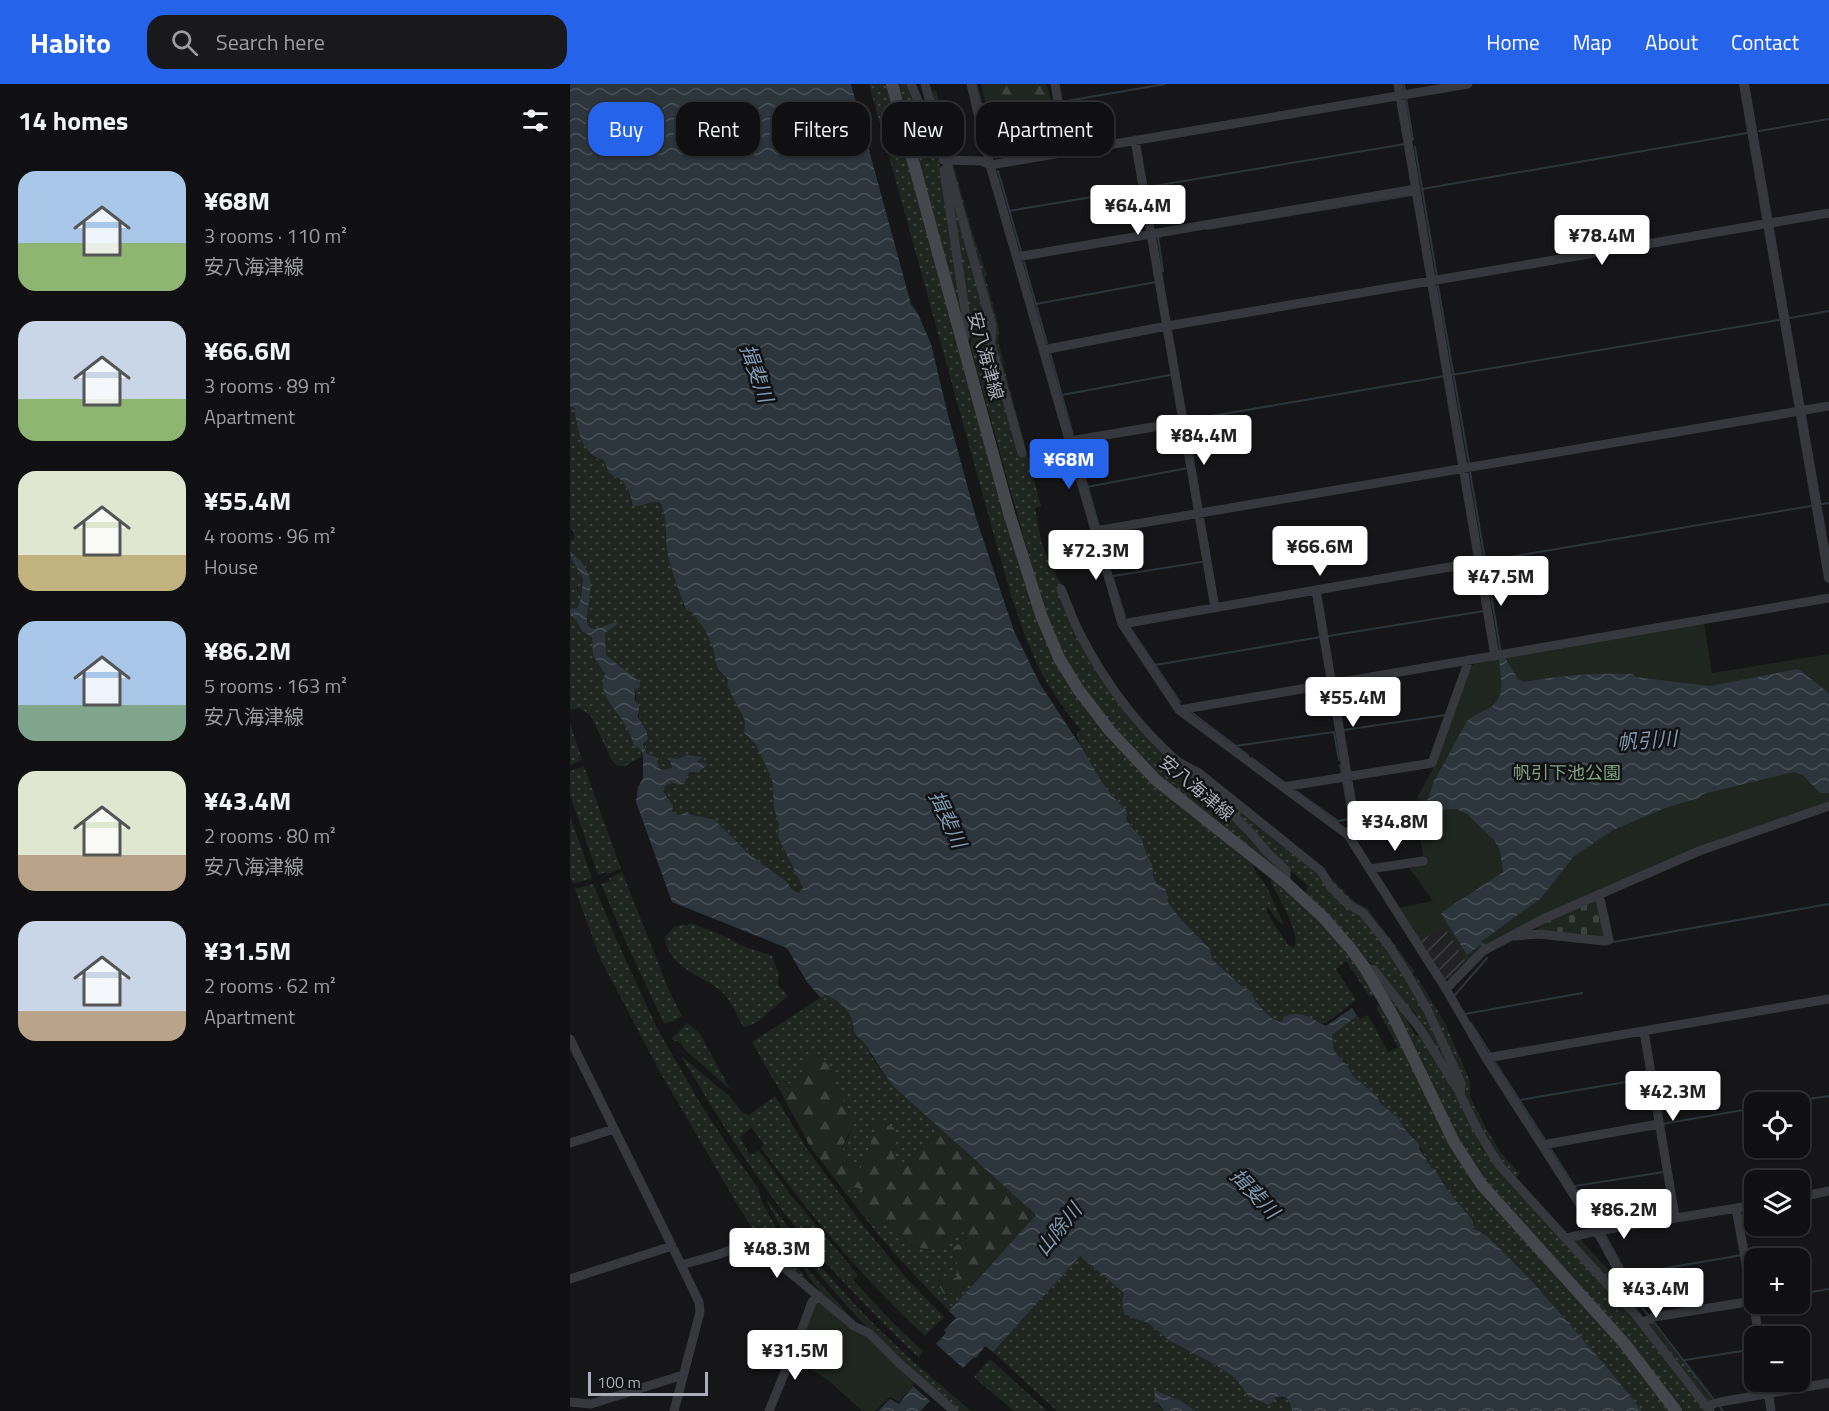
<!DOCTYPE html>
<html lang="en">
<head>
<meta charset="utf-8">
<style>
	:root { --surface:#101012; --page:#19191b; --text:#f1f3f6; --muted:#9c9d9f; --line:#303032; --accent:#2563eb }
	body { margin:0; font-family:"Titillium Web","Noto Sans JP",sans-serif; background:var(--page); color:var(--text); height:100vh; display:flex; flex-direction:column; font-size:22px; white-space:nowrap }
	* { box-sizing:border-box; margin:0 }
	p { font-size:20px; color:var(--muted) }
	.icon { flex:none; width:33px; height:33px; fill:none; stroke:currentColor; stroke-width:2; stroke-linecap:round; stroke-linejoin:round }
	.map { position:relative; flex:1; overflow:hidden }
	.side { display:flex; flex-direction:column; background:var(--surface); width:570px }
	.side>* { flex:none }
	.top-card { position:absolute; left:18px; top:18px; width:570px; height:54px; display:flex; gap:12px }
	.tools { position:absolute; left:1174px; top:1008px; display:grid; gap:12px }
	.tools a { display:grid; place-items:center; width:66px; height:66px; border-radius:12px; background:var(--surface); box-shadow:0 2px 4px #0004,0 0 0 2px var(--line); font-size:30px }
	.scale { position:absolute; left:18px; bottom:15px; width:120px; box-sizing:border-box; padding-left:6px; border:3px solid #a8adb8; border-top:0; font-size:16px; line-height:21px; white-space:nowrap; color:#a8adb8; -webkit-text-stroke:4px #111113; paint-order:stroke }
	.price { position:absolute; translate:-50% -51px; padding:0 14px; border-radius:6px; background:#fff; color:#222; font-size:20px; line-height:39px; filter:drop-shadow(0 2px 3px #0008) }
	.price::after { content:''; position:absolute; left:50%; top:36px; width:18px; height:14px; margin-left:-9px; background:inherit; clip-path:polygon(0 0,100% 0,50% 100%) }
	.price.selected { background:var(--accent); color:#fff }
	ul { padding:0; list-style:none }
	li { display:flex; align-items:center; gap:18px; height:150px; padding:0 18px }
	li span { display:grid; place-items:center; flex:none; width:168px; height:120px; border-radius:18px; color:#555 }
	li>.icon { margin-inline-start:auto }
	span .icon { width:72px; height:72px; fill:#fffc; stroke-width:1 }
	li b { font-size:26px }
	h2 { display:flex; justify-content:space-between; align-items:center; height:72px; padding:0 18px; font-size:26px }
	.chip { padding:0 21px; border-radius:18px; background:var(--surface); box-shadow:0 2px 4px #0004,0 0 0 2px var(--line); font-size:21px; line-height:54px }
	.chip.selected { background:var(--accent); color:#fff }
	header { display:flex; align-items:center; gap:36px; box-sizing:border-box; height:84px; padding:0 30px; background:var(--accent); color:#fff }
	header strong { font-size:28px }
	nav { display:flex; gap:33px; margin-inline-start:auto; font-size:21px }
	.search { width:420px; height:54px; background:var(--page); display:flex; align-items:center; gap:15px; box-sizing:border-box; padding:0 21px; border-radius:18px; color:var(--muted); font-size:22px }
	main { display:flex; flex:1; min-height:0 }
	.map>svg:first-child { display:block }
</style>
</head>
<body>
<header>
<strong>Habito</strong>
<div class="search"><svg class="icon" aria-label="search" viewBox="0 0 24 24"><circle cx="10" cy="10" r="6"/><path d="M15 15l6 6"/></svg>Search here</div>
<nav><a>Home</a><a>Map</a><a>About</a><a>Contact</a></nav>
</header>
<main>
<section class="side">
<h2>14 homes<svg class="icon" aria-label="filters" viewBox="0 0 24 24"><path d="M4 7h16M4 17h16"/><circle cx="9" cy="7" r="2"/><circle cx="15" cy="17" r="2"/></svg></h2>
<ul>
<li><span style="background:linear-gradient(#a9c7e8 60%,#8fb573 0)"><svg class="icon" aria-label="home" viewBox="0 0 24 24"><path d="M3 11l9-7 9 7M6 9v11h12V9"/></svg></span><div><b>¥68M</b><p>3 rooms · 110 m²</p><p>安八海津線</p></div></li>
<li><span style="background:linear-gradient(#c9d6e8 65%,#8fb573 0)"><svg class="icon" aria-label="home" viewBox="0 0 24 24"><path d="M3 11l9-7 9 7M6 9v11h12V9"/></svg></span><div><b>¥66.6M</b><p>3 rooms · 89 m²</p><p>Apartment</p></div></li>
<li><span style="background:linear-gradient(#dfe7d0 70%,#c2b280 0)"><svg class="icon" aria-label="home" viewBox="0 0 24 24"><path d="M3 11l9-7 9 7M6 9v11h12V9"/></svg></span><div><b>¥55.4M</b><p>4 rooms · 96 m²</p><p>House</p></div></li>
<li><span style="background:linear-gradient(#a9c7e8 70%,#7fa58c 0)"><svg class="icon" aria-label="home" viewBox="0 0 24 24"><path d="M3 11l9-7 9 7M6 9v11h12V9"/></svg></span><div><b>¥86.2M</b><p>5 rooms · 163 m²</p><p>安八海津線</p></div></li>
<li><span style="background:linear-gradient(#dfe7d0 70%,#b9a48a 0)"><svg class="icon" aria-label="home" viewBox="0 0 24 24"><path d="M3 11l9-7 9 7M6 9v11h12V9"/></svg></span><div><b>¥43.4M</b><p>2 rooms · 80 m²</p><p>安八海津線</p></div></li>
<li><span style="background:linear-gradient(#c9d6e8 75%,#b9a48a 0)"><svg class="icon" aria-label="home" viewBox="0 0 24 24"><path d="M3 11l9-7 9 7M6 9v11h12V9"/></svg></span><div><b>¥31.5M</b><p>2 rooms · 62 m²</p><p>Apartment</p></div></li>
</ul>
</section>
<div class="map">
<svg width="1259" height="1327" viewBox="0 0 1259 1327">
	<defs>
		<pattern id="industrial-furrows" width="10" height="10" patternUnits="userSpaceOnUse" patternTransform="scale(1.5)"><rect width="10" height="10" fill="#222225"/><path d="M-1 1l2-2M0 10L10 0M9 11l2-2" fill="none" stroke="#3f3f43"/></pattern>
		<pattern id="grass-dots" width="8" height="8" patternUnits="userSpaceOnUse" patternTransform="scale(1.5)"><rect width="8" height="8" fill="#1e261f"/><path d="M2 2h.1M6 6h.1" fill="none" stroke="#3c433d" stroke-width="1.8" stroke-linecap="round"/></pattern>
		<pattern id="forest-firs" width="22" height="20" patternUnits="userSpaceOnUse" patternTransform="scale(1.5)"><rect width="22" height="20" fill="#1e261f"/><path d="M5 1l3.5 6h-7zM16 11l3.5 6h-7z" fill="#3c433d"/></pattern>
		<pattern id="cemetery-stones" width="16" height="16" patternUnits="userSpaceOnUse" patternTransform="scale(1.5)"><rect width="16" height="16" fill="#1e261f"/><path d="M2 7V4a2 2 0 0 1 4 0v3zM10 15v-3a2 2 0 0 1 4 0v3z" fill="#3c433d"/></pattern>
		<pattern id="water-waves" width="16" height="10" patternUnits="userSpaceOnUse" patternTransform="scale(1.5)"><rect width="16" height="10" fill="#2c353c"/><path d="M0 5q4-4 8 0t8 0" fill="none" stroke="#485056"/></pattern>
	</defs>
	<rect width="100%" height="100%" fill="#161618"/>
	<!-- industrial -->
	<path fill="url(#industrial-furrows)" d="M874 842 897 879 879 896 873 894 849 857Z"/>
	<!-- grass -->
	<path fill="url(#grass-dots)" d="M299 0H318L482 570 581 698 682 780 687 790 696 801 714 841 707 836 697 822V829L718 861 724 864C732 850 707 811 700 797L701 795 703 796 749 835 776 865 806 910 800 913 776 877 766 885 786 916 756 939C740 941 732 919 712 939L703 935 696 929 686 918 679 906 669 900 646 879 643 876 639 865 618 842 612 838 598 818 596 811 587 800 564 744 556 736 557 727C552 721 546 715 540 709 530 697 506 663 507 647H511C501 633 490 620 481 605 460 572 449 535 437 498Z
		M327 0H338L369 78 396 243 395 246Z
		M366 6 384 72 377 69 361 8Z
		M383 79 400 141 417 191 415 193 429 243 428 258 434 278 433 280 471 422 465 424 471 457 480 481 494 504 524 581 608 681 678 749 711 787V790L583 686 526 622 494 571 473 523 400 261 403 249 377 95 423 257 380 82Z
		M0 322 4 324 18 369 27 375 30 374 34 376 39 389 53 397 59 408 61 419 74 421 82 417 88 418C94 424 98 441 95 450L114 523C122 529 133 539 137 548 140 554 144 561 145 567 146 578 143 586 156 592L158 597 157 600C160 606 162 613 165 618 173 631 177 633 174 650L186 661 203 695V714L209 741 211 760 233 804 229 809 223 806 216 797 181 772 145 736 115 729 108 731 101 726 98 713 92 705 100 698 109 701 119 688 125 690 128 679 126 678 132 673C122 672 116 670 107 675L102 673 103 685 92 686C78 673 71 666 76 646 66 631 65 613 66 595L60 592 51 582 45 580 36 571 34 553 35 549 48 539H46L28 544 24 545 18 542 16 539C17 504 31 494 0 467V457L4 455V448L0 444Z
		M0 473 13 495C10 506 13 512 7 524L0 526Z
		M0 531 6 536 12 547 22 553 25 577 35 590V608L72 668 71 673 55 682H48L42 677 21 632 10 624 0 626Z
		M0 639 12 676 0 681Z
		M14 682 51 785 37 790 36 788 28 791 0 711V687Z
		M630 693 749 790 789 829 814 860 855 927 888 1001 856 952 843 925 839 927 806 883 791 872 735 811 738 802 702 770Z
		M0 732 22 794 3 800 0 792Z
		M753 786 785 818 797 824 845 888 842 890 844 893 846 892 874 937 900 997V1013L916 1044 931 1069 950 1090 945 1094 922 1065 893 1011 894 1000 818 858 761 801Z
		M52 788 101 911 112 932 102 938 100 937 94 940 55 856 31 800 40 797 39 794Z
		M23 800 48 859 87 944 130 1019 162 1068 188 1104 192 1118 224 1176 239 1200 205 1174 207 1171 195 1156 200 1153 198 1150 189 1154 170 1125 90 988 31 876 5 805Z
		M121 839 158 854 170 861 202 872 209 891 208 901 218 912 187 938 174 944C168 934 160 914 151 907 130 890 98 884 95 853L104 843 114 840 116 842Z
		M811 900 833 928 845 951H849L885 1004 904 1045 1048 1214 1137 1327H1112L915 1097 897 1071Z
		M255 911C267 915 277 923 282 935 284 941 283 947 287 953 290 956 295 958 297 962 299 965 299 968 301 971 306 982 315 992 323 1001 336 1017 354 1026 367 1042 361 1057 355 1055 349 1066 343 1075 347 1074 337 1082L327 1081C323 1070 321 1063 327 1052L304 1047C301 1060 298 1074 290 1085L274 1078C269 1062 276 1061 281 1047 287 1032 274 1020 268 1008 266 1001 265 996 261 990 255 984 244 980 236 976L229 998 216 1000 210 1007 182 958Z
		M811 919 872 1045 1044 1254 1100 1327H1072L1037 1283 961 1196 911 1149 902 1143 903 1137 875 1103 865 1085 862 1084 844 1053 810 1019 807 1012 783 992 778 983 764 967 762 951 787 932 790 935 798 931 818 968 828 963 806 923Z
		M118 939 130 950 160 1005 114 965 111 959 101 955Z
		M111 972 159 1012 173 1029 179 1031 205 1012 237 1065 295 1144 339 1197 374 1233 355 1252C294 1196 240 1131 191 1064L194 1061 183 1045 181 1044 170 1053 180 1071 189 1067 220 1110 288 1191 283 1196 325 1241 353 1267 349 1274C301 1228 255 1181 214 1129 176 1080 143 1025 111 972Z
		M284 1102 290 1103 294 1107 292 1114 302 1137C318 1137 331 1148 339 1161L358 1166 393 1148 396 1151 394 1155 382 1164V1168L387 1176V1193L380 1196 375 1194 380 1209 390 1208 396 1200 405 1198 379 1227C341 1189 306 1150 274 1107Z
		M198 1117C241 1174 292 1232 345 1279 364 1296 383 1311 401 1327H388L338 1283 287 1233 216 1153 197 1118Z
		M1009 1154 1042 1190 1046 1188 1058 1216 1003 1158 1004 1156Z
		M510 1172 555 1210 565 1235 578 1239 600 1257 647 1282 665 1294 678 1312C686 1313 718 1311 721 1318 722 1320 721 1324 722 1327H625L613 1318 586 1306 589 1323 594 1327H487L423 1268Z
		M228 1175 230 1177 289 1242C265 1223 242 1203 228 1175Z
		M1082 1238 1145 1317 1139 1318 1079 1241Z
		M420 1275 477 1327H444L404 1293Z"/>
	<!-- forest -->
	<path fill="url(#forest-firs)" d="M411 0H476C484 20 485 39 484 61L443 70 427 67Z
		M242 973 259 980 260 988 266 998 269 1009 285 1038C279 1053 268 1061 274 1078L290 1085C301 1071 299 1053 309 1039H315L325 1045 327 1052C321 1062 323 1070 327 1080L337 1082C347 1074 343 1075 349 1066 355 1055 361 1057 367 1042L466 1131 405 1198 396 1200 390 1208 374 1210 365 1196V1192L372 1191 375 1194 380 1196 387 1193V1176L382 1168V1165L394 1155 396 1150 393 1148C382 1153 372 1167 358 1165 352 1165 345 1162 339 1161L331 1150 320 1146C313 1133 307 1142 298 1135 294 1132 291 1123 289 1118L292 1114 294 1107C286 1101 282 1103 274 1107L241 1064 210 1007 216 1000 229 998 236 976Z"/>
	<!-- cemetery -->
	<path fill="url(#cemetery-stones)" d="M1026 814 1036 852 1033 854 970 847 967 841Z"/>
	<!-- green -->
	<path fill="#1e261f" d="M1134 538 1142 589 1259 570V719L968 835 897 879 874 843 849 857 827 824 863 817 838 782 854 780 847 726 849 720 848 712 865 681 901 583 906 578Z
		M249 1216 280 1236 346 1298 329 1318 320 1313 305 1327H292L259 1297 244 1287 230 1265 246 1217Z"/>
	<!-- water -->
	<path fill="url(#water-waves)" d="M0 0H281L341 220 348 230 361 260 377 327 406 434 444 547 470 600 510 661 530 695 539 708 557 727 556 736 572 755 576 770 582 780 583 791 587 800 593 803 596 806 598 818 608 832 639 864 643 876 669 900 679 906 686 918 696 929 703 935 712 939 713 933C733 925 739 934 756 942L782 924 787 932 762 951 764 967 778 983 783 992 807 1012 810 1019 827 1033 835 1045 850 1061 849 1064 862 1084 865 1085 875 1103 903 1137V1144L917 1152 961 1196 1037 1283 1072 1327H722C719 1316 720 1312 705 1313L704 1317 699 1321 678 1312 665 1294 647 1282 600 1257 578 1239 565 1235 554 1230 552 1216 554 1209 510 1172 423 1268 415 1262 406 1274 404 1273 393 1284 366 1260 376 1249 374 1246 386 1234 379 1227 466 1131 324 1003C314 991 306 978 298 964 295 958 289 955 285 950 283 945 284 941 282 936 278 924 267 915 255 911L251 914 237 898 217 864 102 818 66 718 68 703 73 694V674L72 668 68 663 65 664C62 657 61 651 58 646 51 629 25 610 35 590L23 572 22 553 12 547 6 536 0 531V525L7 524C13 512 11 506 13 495 9 484 0 479 0 467 22 487 23 494 18 523 17 530 16 536 18 542L24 545 28 544 46 538 48 540 35 549 36 571 70 598V603L65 606V616L69 622 68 633 76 646 78 655 73 660 77 670 86 673 89 684 92 686 102 684 99 673 107 675 117 671 133 673 127 678 138 680 128 689 119 688 114 700 109 701 100 698 92 705 103 722 102 727 108 731 115 729 145 736 181 772 216 797 223 806 229 809 233 804 231 800 208 753 209 741 204 724 202 695 186 661 174 649C177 635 172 630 165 618 162 613 160 606 157 600L158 597 156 592C142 585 147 572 142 561 137 549 132 540 123 530 121 527 118 527 116 525 114 522 99 478 98 472 94 455 99 434 90 419 80 416 73 423 63 422L59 408 53 397 39 389 34 376C11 372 8 345 4 324L0 322Z
		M935 574 948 595 954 598C991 591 1026 589 1063 590L1065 593 1140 602 1228 585 1259 609V709H1250L1233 691 1223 688 1133 710 1129 714 1095 724 1043 746 1003 773 971 814 912 857 915 861 913 863 910 861 897 871 871 829 933 788 930 766 924 756 897 730 886 725 854 726 853 719 858 715 864 697 897 637C904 631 910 629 918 625 938 613 930 593 929 575Z
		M343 1302 360 1317 350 1327H308L320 1315 329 1320Z
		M585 1306 613 1318 625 1327H594L584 1314Z"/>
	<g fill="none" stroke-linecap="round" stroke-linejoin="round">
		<!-- stream -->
		<path stroke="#2c353c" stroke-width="2" d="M406 0 425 73
			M834 0 835 7
			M836 14 843 56
			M491 18 595 0
			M1189 47 1259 35
			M845 63 867 193
			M428 87 451 167
			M578 103 835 60
			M852 105 1177 49
			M439 127 570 105
			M637 145 842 111
			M590 153H588L593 187
			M454 178 477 259
			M868 202 899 379
			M466 220 586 198
			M1220 234 1259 227
			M480 269 503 351
			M881 291 1209 236
			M492 311 600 291
			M618 336 875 292
			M506 362 529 442
			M900 388 931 569
			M517 403 618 384
			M1252 420 1259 419
			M532 453 539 480
			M916 477 1241 422
			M543 492 632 478
			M543 494 555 533
			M559 542 610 618
			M758 552 914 527
			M585 581 751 553
			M621 628 678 671
			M774 646 876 631
			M665 662 764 648 769 676
			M682 674 714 698
			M770 681 772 690
			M773 697 780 735
			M726 707 768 737 780 735
			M805 730 855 720
			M1043 858 1259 820
			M884 912 917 874
			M895 930 1012 909
			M901 939 920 969
			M925 978 975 1056
			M950 1016 1079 994
			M1218 1018 1259 1012
			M1092 1040 1185 1024
			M979 1062 1030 1143
			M1005 1102 1094 1088
			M1034 1149 1053 1184
			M1056 1191 1172 1171
			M1057 1194 1065 1214 1078 1231
			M1230 1210 1259 1205
			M1083 1237 1145 1317
			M1115 1276 1185 1265
			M1150 1323 1153 1327"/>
		<!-- minor -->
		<path stroke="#37383d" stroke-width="9" d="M341 0 368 64
			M355 0 422 242 421 260 452 369
			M401 0 420 81 552 540 609 626 778 751 876 905 916 974 1027 1147 1052 1193 1062 1226 1140 1327
			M485 0 497 68
			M828 0 925 572
			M565 56 645 524
			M373 76 411 77 420 81 898 0
			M374 86 398 246 393 258
			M447 173 846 105
			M473 266 597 242 1259 129
			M500 357 613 338
			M525 447 1259 322
			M491 505C497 519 502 534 509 548 535 599 570 646 614 683
			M746 506 909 478
			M552 540 746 506 785 738 778 751
			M609 626 1259 514
			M610 679 629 689 751 787 760 802 778 820 793 829 817 859 839 893 858 927 891 999 890 1010
			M625 692 680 748 697 768 716 786V799
			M713 703 862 679 899 576
			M785 738 845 728
			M800 785 853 777
			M945 852 969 850 1034 857 1039 856 1029 810
			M795 884 804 886 851 946 888 1006 907 1045 929 1081 1060 1225
			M876 905 913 867 973 835 1129 767 1259 722
			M1074 947 1105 1133
			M0 955 102 1162 0 1195
			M916 974 1259 915
			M0 1059 44 1045
			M972 1061 1089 1040
			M1230 1113 1259 1107
			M1166 1124 1189 1252
			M997 1154 1027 1147 1185 1121
			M111 1181 147 1171 186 1156 205 1176 284 1242 299 1249 329 1279 384 1327
			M1072 1239 1084 1233 1183 1217
			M1197 1298 1201 1327
			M0 1318 21 1320 113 1291
			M1136 1322 1150 1318 1259 1299
			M104 1327 130 1228 129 1218 104 1166
			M199 1327 228 1256 242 1218 249 1212"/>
		<!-- tertiary -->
		<path stroke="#37383d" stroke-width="10" d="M1174 0 1259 494"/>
		<!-- secondary -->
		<path stroke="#45474d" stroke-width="12" d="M322 0 439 429 471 531 489 574 508 605 540 647 586 696 716 799 753 833 781 865 795 884 823 932 884 1058 911 1100 1055 1260 1106 1327"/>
	</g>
	<g text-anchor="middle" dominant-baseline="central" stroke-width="5" stroke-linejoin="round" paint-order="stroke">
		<!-- street labels -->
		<g font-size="18" fill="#a8adb8" stroke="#111113">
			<text transform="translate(416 272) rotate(75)">安八海津線</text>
			<text transform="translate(627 704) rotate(40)">安八海津線</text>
		</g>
		<!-- park labels -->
		<g font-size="18" fill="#7fa381" stroke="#111113">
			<text x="997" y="688">帆引下池公園</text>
		</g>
		<!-- water labels -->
		<g font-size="20" font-style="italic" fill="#7f9bb3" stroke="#111113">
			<text transform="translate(187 289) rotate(70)">揖斐川</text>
			<text transform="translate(1077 656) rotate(-4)">帆引川</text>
			<text transform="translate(378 735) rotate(65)">揖斐川</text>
			<text transform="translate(685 1109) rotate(46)">揖斐川</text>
			<text transform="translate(488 1145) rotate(-51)">山除川</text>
		</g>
	</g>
</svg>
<div class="tools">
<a><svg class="icon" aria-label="locate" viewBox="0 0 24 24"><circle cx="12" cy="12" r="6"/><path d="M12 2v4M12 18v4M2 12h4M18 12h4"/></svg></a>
<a><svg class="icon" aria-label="layers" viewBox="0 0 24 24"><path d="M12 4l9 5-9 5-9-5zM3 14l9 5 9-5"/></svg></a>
<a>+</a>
<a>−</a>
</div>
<div class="scale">100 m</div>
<b class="price" style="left:568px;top:152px">¥64.4M</b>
<b class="price" style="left:1032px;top:182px">¥78.4M</b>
<b class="price" style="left:634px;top:382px">¥84.4M</b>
<b class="price selected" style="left:499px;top:406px">¥68M</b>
<b class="price" style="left:750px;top:493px">¥66.6M</b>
<b class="price" style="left:526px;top:497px">¥72.3M</b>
<b class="price" style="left:931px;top:523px">¥47.5M</b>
<b class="price" style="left:783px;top:644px">¥55.4M</b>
<b class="price" style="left:825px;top:768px">¥34.8M</b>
<b class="price" style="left:1103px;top:1038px">¥42.3M</b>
<b class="price" style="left:1054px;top:1156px">¥86.2M</b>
<b class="price" style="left:207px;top:1195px">¥48.3M</b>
<b class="price" style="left:1086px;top:1235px">¥43.4M</b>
<b class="price" style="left:225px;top:1297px">¥31.5M</b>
<div class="top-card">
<a class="chip selected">Buy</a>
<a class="chip">Rent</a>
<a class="chip">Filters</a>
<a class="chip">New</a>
<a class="chip">Apartment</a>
</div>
</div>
</main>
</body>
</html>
